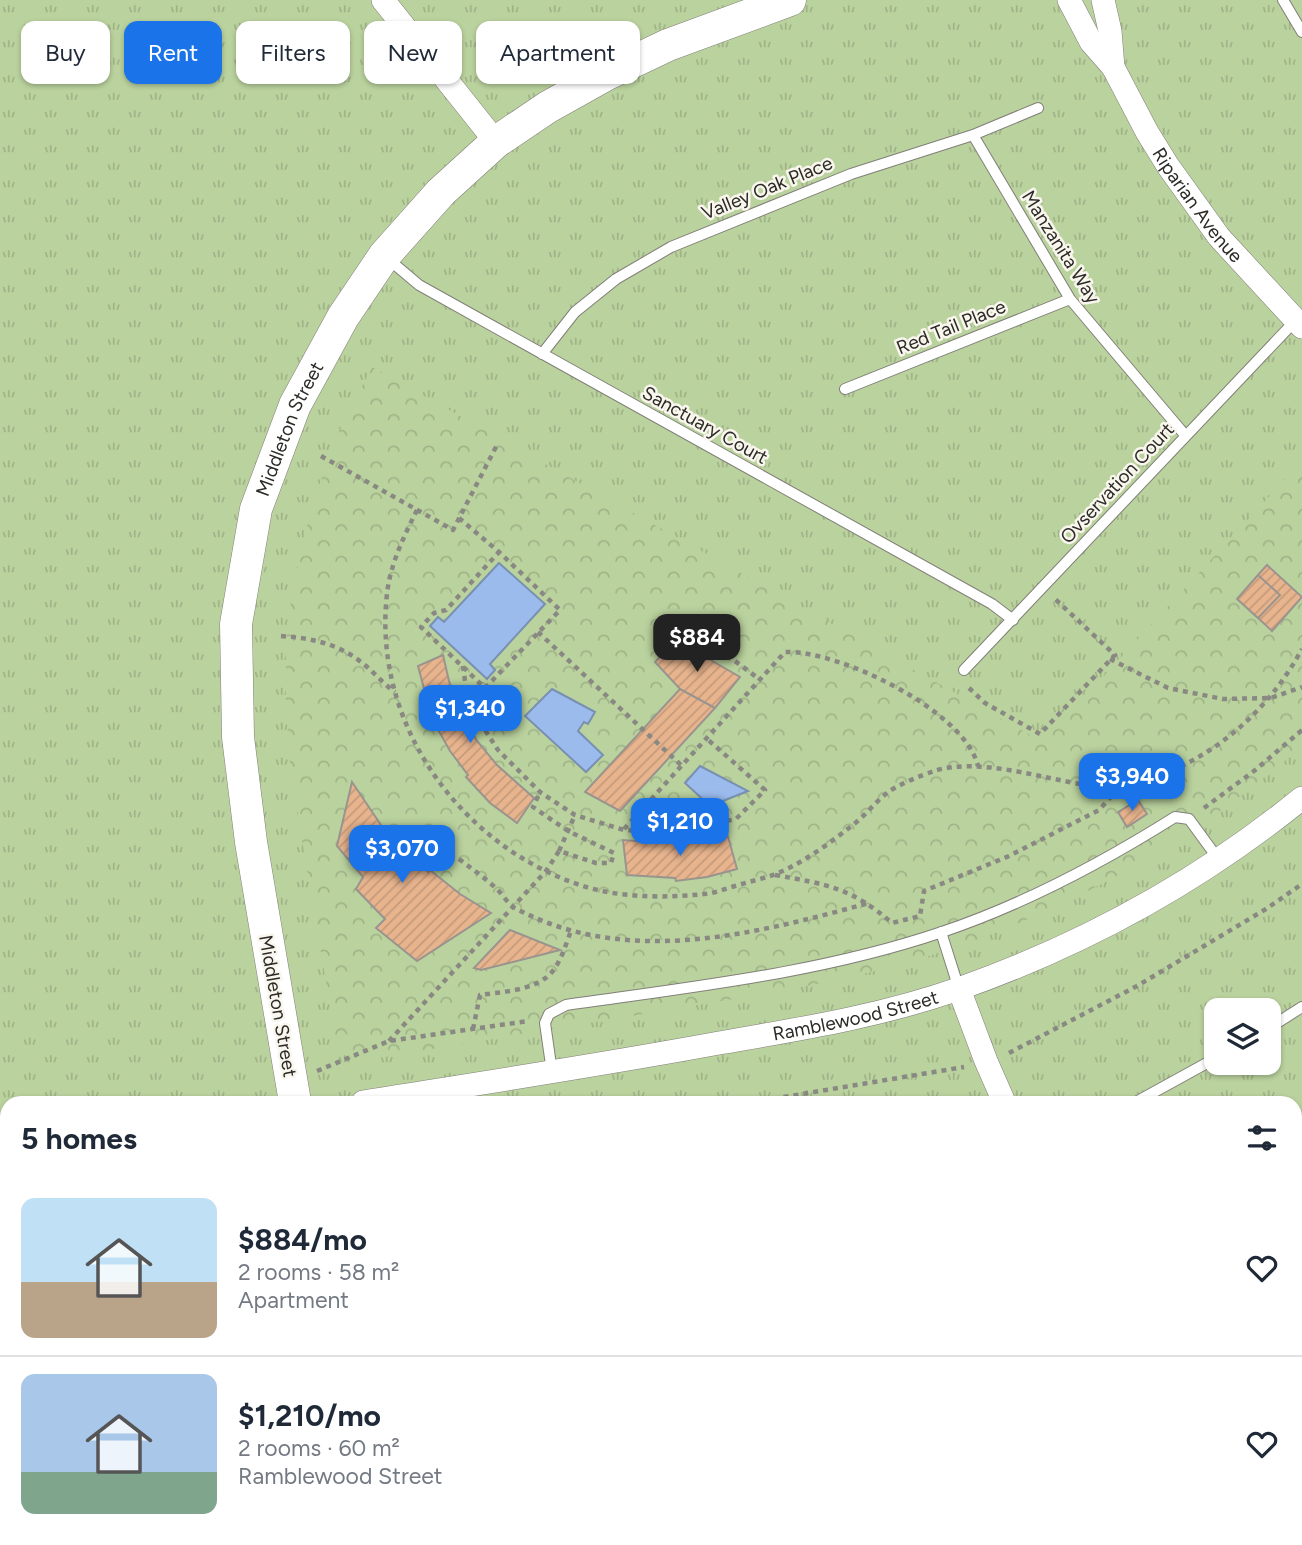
<!DOCTYPE html>
<html lang="en">
<head>
<meta charset="utf-8">
<style>
	:root { --surface:#fff; --page:#f6f6f7; --text:#1f2937; --muted:#747a83; --line:#e0e1e3; --accent:#1a73e8 }
	body { margin:0; font-family:Figtree,sans-serif; background:var(--page); color:var(--text); height:100vh; display:flex; flex-direction:column; font-size:26px; white-space:nowrap }
	* { box-sizing:border-box; margin:0 }
	p { font-size:23px; color:var(--muted) }
	.icon { flex:none; width:38px; height:38px; fill:none; stroke:currentColor; stroke-width:2; stroke-linecap:round; stroke-linejoin:round }
	.map { position:relative; flex:1; overflow:hidden }
	.details { position:absolute; left:0px; top:1096px; width:1302px; height:450px; display:flex; flex-direction:column; background:var(--surface); border-radius:21px 21px 0 0; box-shadow:0 2px 5px #0004 }
	.details>* { flex:none }
	.hud { position:absolute; left:21px; top:21px; width:700px; height:63px; display:flex; gap:14px }
	.buttons { position:absolute; left:1204px; top:998px; display:grid; gap:14px }
	.buttons a { display:grid; place-items:center; width:77px; height:77px; border-radius:14px; background:var(--surface); box-shadow:0 2px 5px #0004; font-size:35px }
	.price { position:absolute; translate:-50% -60px; padding:0 16px; border-radius:14px; background:var(--accent); color:#fff; font-size:23px; line-height:46px; filter:drop-shadow(0 2px 4px #0008) }
	.price::after { content:''; position:absolute; left:50%; top:42px; width:21px; height:16px; margin-left:-10px; background:inherit; clip-path:polygon(0 0,100% 0,50% 100%) }
	.price.current { background:#222; color:#fff }
	ul { padding:0; list-style:none }
	li { display:flex; align-items:center; gap:21px; height:175px; padding:0 21px }
	li+li { border-top:2px solid var(--line) }
	li span { display:grid; place-items:center; flex:none; width:196px; height:140px; border-radius:14px; color:#555 }
	li>.icon { margin-inline-start:auto }
	span .icon { width:84px; height:84px; fill:#fffc; stroke-width:1 }
	li b { font-size:30px }
	h2 { display:flex; justify-content:space-between; align-items:center; height:84px; padding:0 21px; font-size:30px }
	.chip { padding:0 24px; border-radius:14px; background:var(--surface); box-shadow:0 2px 5px #0004; font-size:24px; line-height:63px }
	.chip.current { background:var(--accent); color:#fff }
	.map>svg:first-child { display:block }
</style>
</head>
<body>
<div class="map">
<svg width="1302" height="1545" viewBox="0 0 1302 1545">
	<defs>
		<pattern id="grass-tufts" width="24" height="20" patternUnits="userSpaceOnUse" patternTransform="scale(1.75)"><rect width="24" height="20" fill="#bad29e"/><path d="M3 7l-1-3M5 7V3M7 7l1-3M15 17l-1-3M17 17v-4M19 17l1-3" fill="none" stroke="#a0b488"/></pattern>
		<pattern id="park-crowns" width="20" height="18" patternUnits="userSpaceOnUse" patternTransform="scale(1.75)"><rect width="20" height="18" fill="#bad29e"/><path d="M2 6a3 3 0 1 1 6 0M12 15a3 3 0 1 1 6 0" fill="none" stroke="#a0b488"/></pattern>
		<pattern id="building-hatch" width="6" height="6" patternUnits="userSpaceOnUse" patternTransform="scale(1.75)"><rect width="6" height="6" fill="#e7b48e"/><path d="M-1 1l2-2M0 6l6-6M5 7l2-2" fill="none" stroke="#c69b7a"/></pattern>
	</defs>
	<rect width="100%" height="100%" fill="#f9f6ee"/>
	<!-- grass -->
	<path fill="url(#grass-tufts)" fill-rule="evenodd" d="M0 0H1302V1545H0ZM1216 1010H1269V1062H1216ZM7 1102H1295V1538H7Z"/>
	<!-- park -->
	<path fill="url(#park-crowns)" d="M372 367 1043 742 1302 461V746C1195 840 1068 912 932 955 850 981 764 994 679 1008 573 1026 467 1043 361 1061L335 1036 291 774 286 710V642L292 592 311 508 337 435Z"/>
	<!-- water -->
	<path fill="#9abbec" stroke="#7990b1" stroke-width="2" d="M499 563 545 604 490 664 495 670 487 679 430 626 438 617 444 622Z
		M552 689 595 712 588 724 584 722 578 731 603 755 586 772 525 716Z
		M700 766 748 791 710 806 685 783Z"/>
	<!-- building -->
	<path fill="url(#building-hatch)" stroke="#9a948f" stroke-width="2" d="M1267 565 1302 597 1272 631 1258 618 1280 595 1258 575Z
		M1258 575 1280 595 1258 618 1237 599Z
		M676 640 740 677 715 708 680 689 655 662Z
		M443 655 449 681 458 706 477 741 497 765 534 798 517 823 490 803 466 777 468 775 450 751 435 724 437 722 426 696 418 666Z
		M680 689 715 708 620 811 585 792Z
		M352 782 385 831 387 827 428 872 430 870 460 894 491 913 417 961 376 928 385 919 356 889 363 877 337 846Z
		M1138 800 1147 814 1127 827 1118 812Z
		M727 833 737 869 707 877 676 881 675 878 627 875 623 840 663 843Z
		M510 930 560 950 481 970 474 968Z"/>
	<g fill="none" stroke-linecap="round" stroke-linejoin="round">
		<!-- lane casing -->
		<g stroke="#817f78" stroke-width="12">
			<path id="lane" d="M1283 0 1302 32
				M973 135 1070 299 1185 435
				M387 258 419 285 992 604 1013 620
				M542 354 575 312 616 279 671 247 851 174 973 135 1038 108
				M845 389 1070 299
				M964 670 1295 321
				M941 932 959 989
				M1269 1028 1302 1007
				M552 1072 545 1023 549 1014 566 1005C692 987 821 973 942 932 1025 904 1102 863 1175 817L1189 819 1219 860
				M1136 1102 1216 1058
				M1295 1278 1302 1274
				M574 1538 576 1545
				M713 1538 714 1545"/>
		</g>
		<!-- street casing -->
		<g stroke="#817f78" stroke-width="24">
			<g id="street">
				<path d="M383 0 496 142"/>
				<path id="s1" d="M1069 0 1091 42 1113 67 1147 132 1168 166 1219 237 1302 327"/>
				<path d="M1103 0 1110 31 1113 67"/>
				<path d="M959 989 986 1061 1004 1102"/>
				<path id="s2" d="M363 1102C482 1083 600 1065 719 1043 800 1029 882 1016 961 988 1085 944 1200 881 1302 798"/>
				<path d="M1281 1538 1285 1545"/>
			</g>
		</g>
		<!-- secondary casing -->
		<g stroke="#817f78" stroke-width="33">
			<g id="secondary">
				<path id="s3" d="M295 1102 251 842 238 737 236 624 256 509 295 405 343 317 384 256 441 192 496 142 548 107 607 74 668 45 790 0"/>
				<path d="M366 1538 367 1545"/>
			</g>
		</g>
		<!-- path -->
		<path stroke="#898882" stroke-width="4.5" stroke-dasharray="5 5" stroke-linecap="butt" d="M321 456 453 530 498 443
			M417 510C404 536 390 565 387 594 372 724 461 847 583 886 621 898 665 898 704 894 715 893 725 889 735 886 748 882 761 879 773 875 802 864 830 843 854 824 866 815 875 802 887 793 899 784 920 776 934 771 979 757 1040 778 1086 785 1096 786 1109 790 1118 789 1128 788 1140 782 1149 779 1215 758 1269 710 1302 649
			M459 518 499 552 560 610 485 688 421 627 434 613 446 610 499 552
			M538 632 681 765
			M281 636C310 638 337 643 361 662 373 671 382 683 395 692
			M695 653 702 643 735 661 759 679
			M1110 659 1168 688 1223 699 1271 698 1302 687
			M463 666 468 704 498 750 540 792 575 815 624 830 670 833 736 819 765 790 706 738
			M969 688 985 703 1040 734 1115 655 1054 598
			M1204 808 1254 771 1302 730
			M624 829 785 652C839 650 965 711 978 766
			M559 851 575 815
			M459 859C472 869 485 878 497 889 503 895 508 904 515 908 626 968 755 934 869 903
			M775 875C826 884 852 888 892 923L920 916 924 891 1009 856 1099 810 1118 789
			M473 1029 480 995C500 992 527 991 544 979 559 970 565 946 571 931
			M389 1041 546 871 559 851 596 863H611L614 853 568 831 533 807 540 792
			M1009 1053 1137 986 1266 909 1302 884
			M317 1071 389 1041 528 1021
			M754 1102 964 1067
			M1295 1130 1302 1126
			M1295 1156 1302 1152
			M458 1538 459 1545
			M965 1538 966 1545"/>
		<!-- lane -->
		<use href="#lane" stroke="#fff" stroke-width="10"/>
		<!-- street -->
		<use href="#street" stroke="#fff" stroke-width="23"/>
		<!-- secondary -->
		<use href="#secondary" stroke="#fff" stroke-width="32"/>
	</g>
	<g text-anchor="middle" dominant-baseline="central" stroke-width="5" stroke-linejoin="round" paint-order="stroke">
		<!-- street labels -->
		<g font-size="19" fill="#2c2b28" stroke="#f9f6ee">
			<text transform="translate(767 188) rotate(-22)">Valley Oak Place</text>
			<text stroke="none"><textPath href="#s1" startOffset="243">Riparian Avenue</textPath></text>
			<text transform="translate(1061 247) rotate(58)">Manzanita Way</text>
			<text transform="translate(951 327) rotate(-22)">Red Tail Place</text>
			<text transform="translate(705 425) rotate(29)">Sanctuary Court</text>
			<text stroke="none"><textPath href="#s3" startOffset="686">Middleton Street</textPath></text>
			<text transform="translate(1117 483) rotate(-47)">Ovservation Court</text>
			<text transform="translate(278 1006) rotate(80)">Middleton Street</text>
			<text stroke="none"><textPath href="#s2" startOffset="500">Ramblewood Street</textPath></text>
		</g>
	</g>
</svg>
<div class="buttons">
<a><svg class="icon" aria-label="layers" viewBox="0 0 24 24"><path d="M12 4l9 5-9 5-9-5zM3 14l9 5 9-5"/></svg></a>
</div>
<b class="price current" style="left:697px;top:674px">$884</b>
<b class="price" style="left:470px;top:745px">$1,340</b>
<b class="price" style="left:1132px;top:813px">$3,940</b>
<b class="price" style="left:680px;top:858px">$1,210</b>
<b class="price" style="left:402px;top:885px">$3,070</b>
<div class="hud">
<a class="chip">Buy</a>
<a class="chip current">Rent</a>
<a class="chip">Filters</a>
<a class="chip">New</a>
<a class="chip">Apartment</a>
</div>
<section class="details">
<h2>5 homes<svg class="icon" aria-label="filters" viewBox="0 0 24 24"><path d="M4 7h16M4 17h16"/><circle cx="9" cy="7" r="2"/><circle cx="15" cy="17" r="2"/></svg></h2>
<ul>
<li><span style="background:linear-gradient(#bfe0f5 60%,#b9a48a 0)"><svg class="icon" aria-label="home" viewBox="0 0 24 24"><path d="M3 11l9-7 9 7M6 9v11h12V9"/></svg></span><div><b>$884/mo</b><p>2 rooms · 58 m²</p><p>Apartment</p></div><svg class="icon" aria-label="heart" viewBox="0 0 24 24"><path d="M12 20l-8-8c-3-5 5-10 8-4 3-6 11-1 8 4z"/></svg></li>
<li><span style="background:linear-gradient(#a9c7e8 70%,#7fa58c 0)"><svg class="icon" aria-label="home" viewBox="0 0 24 24"><path d="M3 11l9-7 9 7M6 9v11h12V9"/></svg></span><div><b>$1,210/mo</b><p>2 rooms · 60 m²</p><p>Ramblewood Street</p></div><svg class="icon" aria-label="heart" viewBox="0 0 24 24"><path d="M12 20l-8-8c-3-5 5-10 8-4 3-6 11-1 8 4z"/></svg></li>
</ul>
</section>
</div>
</body>
</html>
